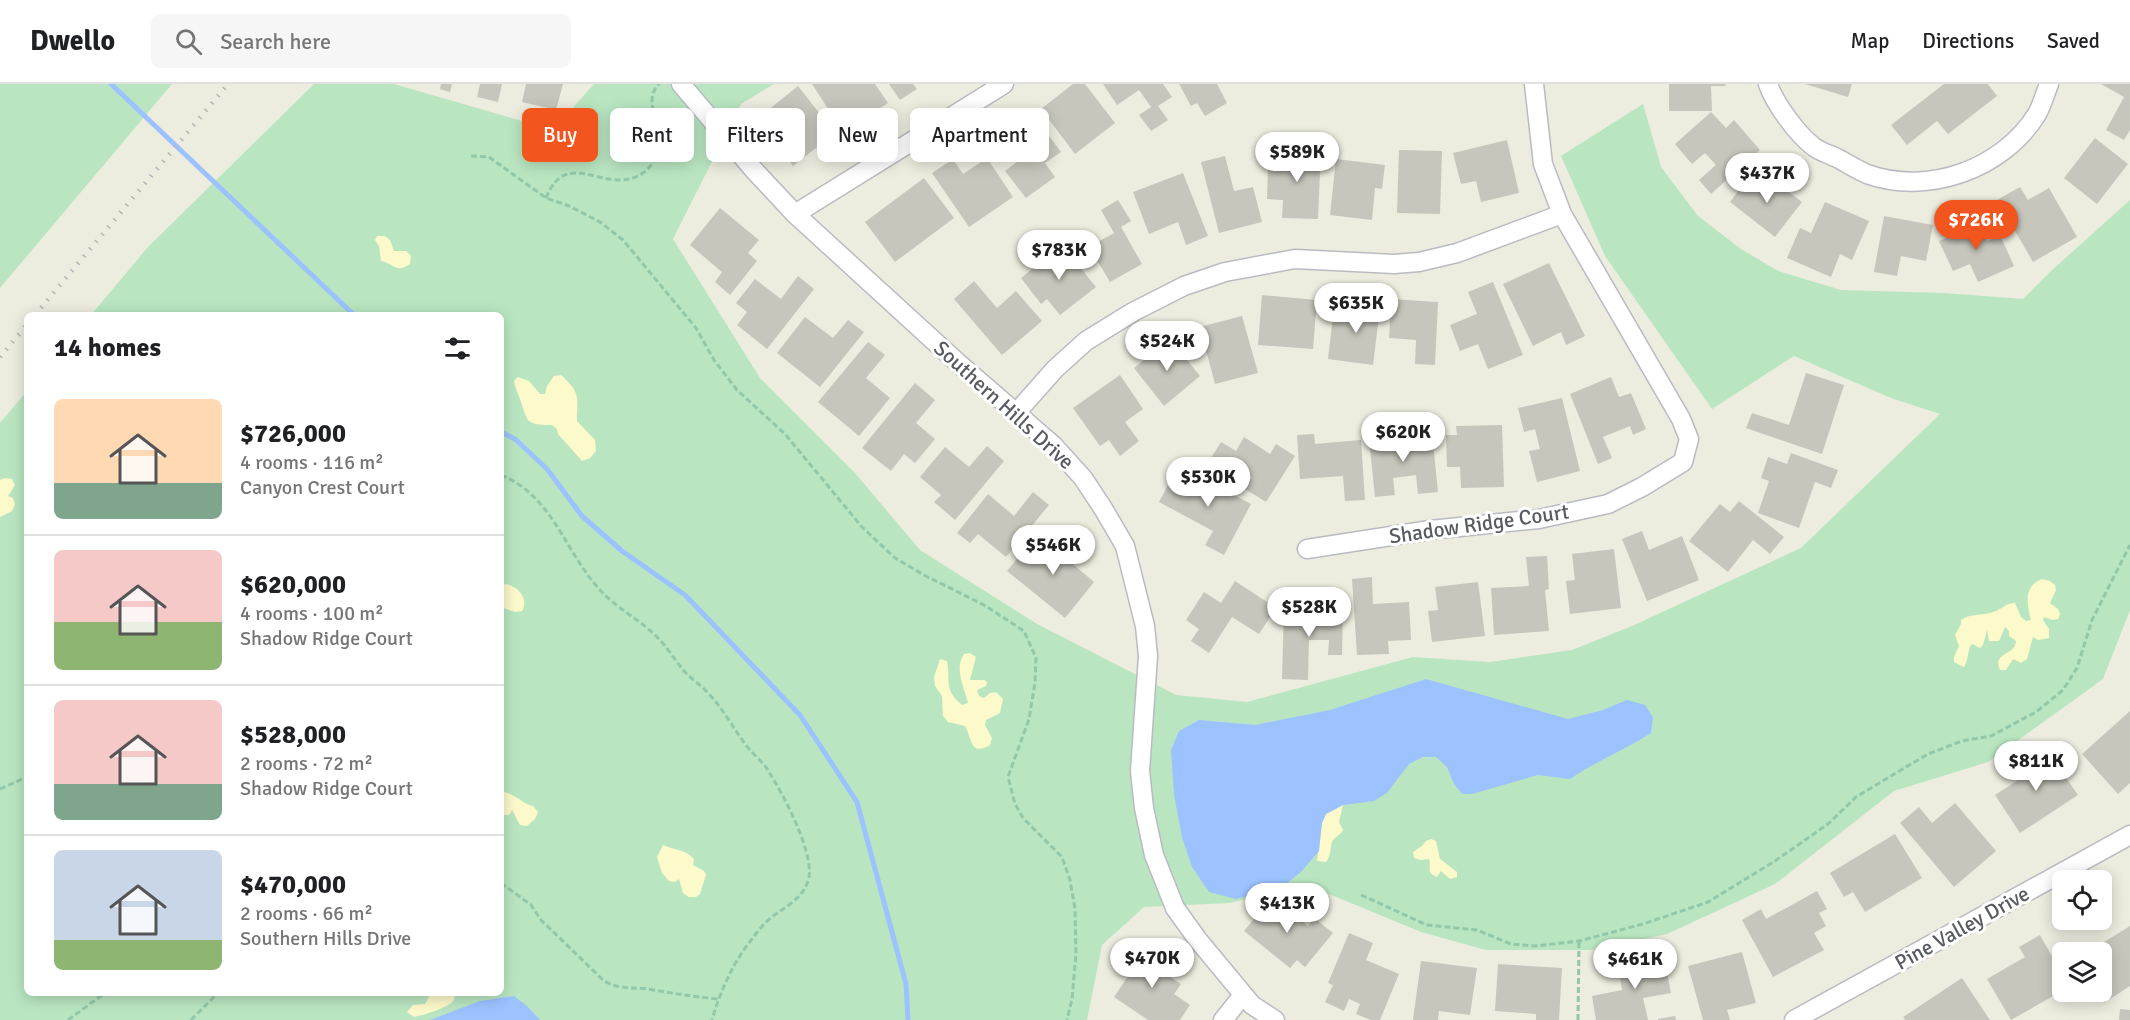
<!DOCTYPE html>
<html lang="en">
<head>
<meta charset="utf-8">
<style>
	:root { --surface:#fff; --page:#f6f6f6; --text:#202124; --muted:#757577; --line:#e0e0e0; --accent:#f3551e }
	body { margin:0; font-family:Signika,sans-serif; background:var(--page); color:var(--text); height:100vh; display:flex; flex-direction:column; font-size:22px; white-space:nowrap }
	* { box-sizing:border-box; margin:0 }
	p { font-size:20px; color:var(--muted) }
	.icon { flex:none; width:33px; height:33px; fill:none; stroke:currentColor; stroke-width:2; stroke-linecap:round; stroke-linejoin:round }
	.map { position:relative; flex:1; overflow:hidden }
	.side { position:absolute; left:24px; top:228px; width:480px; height:684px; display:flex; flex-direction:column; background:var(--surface); border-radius:9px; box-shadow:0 3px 15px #0003 }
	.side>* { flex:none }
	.top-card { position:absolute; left:522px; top:24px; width:570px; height:54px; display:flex; gap:12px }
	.controls { position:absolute; left:2052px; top:786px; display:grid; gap:12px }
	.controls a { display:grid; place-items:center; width:60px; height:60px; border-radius:9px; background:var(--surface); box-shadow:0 3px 15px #0003; font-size:30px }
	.price { position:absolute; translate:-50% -51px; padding:0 14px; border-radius:21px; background:#fff; color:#222; font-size:20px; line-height:39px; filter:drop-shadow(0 2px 3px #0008) }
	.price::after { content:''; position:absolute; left:50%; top:36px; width:18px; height:14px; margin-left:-9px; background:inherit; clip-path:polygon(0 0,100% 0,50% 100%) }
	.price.active { background:var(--accent); color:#fff }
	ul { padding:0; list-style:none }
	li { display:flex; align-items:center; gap:18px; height:150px; padding:0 30px }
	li+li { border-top:2px solid var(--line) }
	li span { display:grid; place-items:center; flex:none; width:168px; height:120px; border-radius:9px; color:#555 }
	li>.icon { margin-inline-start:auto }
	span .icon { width:72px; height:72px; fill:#fffc; stroke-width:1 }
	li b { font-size:26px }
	h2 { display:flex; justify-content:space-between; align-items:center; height:72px; padding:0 30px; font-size:26px }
	.tag { padding:0 21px; border-radius:9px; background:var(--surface); box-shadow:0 3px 15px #0003; font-size:21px; line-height:54px }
	.tag.active { background:var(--accent); color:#fff }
	header { display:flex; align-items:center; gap:36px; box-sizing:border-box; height:84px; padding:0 30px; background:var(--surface); border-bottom:2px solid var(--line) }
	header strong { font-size:28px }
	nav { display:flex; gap:33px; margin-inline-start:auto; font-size:21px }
	.search { width:420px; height:54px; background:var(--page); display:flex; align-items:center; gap:15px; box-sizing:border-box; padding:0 21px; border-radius:9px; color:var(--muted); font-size:22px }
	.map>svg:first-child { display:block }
</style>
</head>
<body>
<header>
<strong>Dwello</strong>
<div class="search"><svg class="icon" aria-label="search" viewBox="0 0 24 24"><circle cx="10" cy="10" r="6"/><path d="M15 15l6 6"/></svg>Search here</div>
<nav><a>Map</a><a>Directions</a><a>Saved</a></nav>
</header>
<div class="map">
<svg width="2130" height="936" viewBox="0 0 2130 936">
	<rect width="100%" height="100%" fill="#ececdf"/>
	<!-- green -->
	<path fill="#b9e6c1" d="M0 0H172L0 204Z
		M314 0H394L553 46 594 0H774L741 20 673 155 760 294 855 389 920 466 1037 540 1176 611 1247 618 1413 573 1490 578 1572 566 1632 542 1801 464 1940 330 1891 314 1794 272 1712 325 1605 172 1561 72 1643 20 1661 83 1698 132 1741 165 1778 187 1841 206 1944 209 2023 215 2051 187 2130 116V526L2103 595 1988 678 1894 707 1775 800 1667 850 1591 866H1486L1421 848 1305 800 1230 819 1144 823 1102 861 1087 936H0V339L27 307V909H501V231H91L148 163Z"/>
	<!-- sand -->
	<path fill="#fcf9ca" d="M377 152H385L390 156 394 167H406L411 172 410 180C396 190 393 179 381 177L379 162 375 156Z
		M561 291C581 309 577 312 577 337L595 356 596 367 590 374 582 377 558 350 557 345 552 341C525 341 528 338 520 315 518 309 515 304 514 297L518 293 529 297 540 310H545L547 302 554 292Z
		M5 394 12 395 15 401 8 412 13 414 15 420 12 427 0 433V396Z
		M2042 495 2050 497 2055 501 2056 506 2050 519 2058 525 2060 530 2058 535 2052 536 2044 533 2043 536 2049 545V554L2038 556 2033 553 2027 575 2021 579 2013 575 2006 586H2000C1992 568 2015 572 2016 557L2009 552V547L2005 543 1999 557H1989L1987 546 1983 561 1980 564 1972 560C1967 565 1969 576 1964 583L1954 578V573L1959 562 1955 551 1961 540V536C1970 529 1985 532 1996 527 2003 524 2006 519 2015 519L2021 533 2026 537 2031 536C2027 521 2023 502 2042 495Z
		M506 500C519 503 529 515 522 527L515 528 501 523V502Z
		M970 569 976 573 970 596H984L987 598 986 602 977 606 979 612 984 614 990 609 996 608 1003 615 1000 629 986 636 985 641 992 654 990 661C970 673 972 654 965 642L948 638 943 632 942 612 935 602 934 593 940 575 947 577C951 598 943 605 962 621L968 619C964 603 954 585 964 570Z
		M504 708C516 710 522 720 533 722L538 728 535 735 527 742 520 741 512 726 509 731H503L501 729V709Z
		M1343 721 1339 738 1343 746C1340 752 1335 752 1332 758 1330 765 1331 772 1326 778L1317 777 1322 739 1326 730Z
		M1431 755 1436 757 1440 775 1457 788V793L1450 795 1441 787 1437 793C1425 788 1432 784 1429 775L1420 776 1414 774 1413 768 1422 762 1426 757Z
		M663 761C674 766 685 765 694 775L693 781 704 787 706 791 700 810 696 813H689L683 809 679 795 675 798 669 797 662 789 657 773Z
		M433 909H455L454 916C448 924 424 931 414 933L407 928 413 921 425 920 430 911Z"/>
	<!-- water -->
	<path fill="#9cc2ff" d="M1426 595 1568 635 1603 626 1627 616 1645 621 1653 633 1651 649C1625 666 1596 677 1570 695L1538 691 1472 710H1462L1454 700 1447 683 1436 673H1423L1409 680 1387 709 1374 717 1343 721 1326 730 1322 739 1319 767 1301 788 1282 803 1236 815 1209 808 1192 783 1182 753 1174 711 1171 666 1179 647 1199 636 1255 641 1330 626Z
		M514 912 527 922 540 936H430L480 917Z"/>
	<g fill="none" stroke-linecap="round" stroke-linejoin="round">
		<!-- stream -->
		<path stroke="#9cc2ff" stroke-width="5" d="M111 0 354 231
			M501 348 515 355 547 385 582 432 622 467 685 511 800 631 857 718 906 900 908 936"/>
	</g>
	<!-- building -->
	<path fill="#c7c6bc" d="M441 0H452L450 8 440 5Z
		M480 0H502L498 18 477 13Z
		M526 0H563L556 26 522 18Z
		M812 0H875L888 19 843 48Z
		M889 0H913L917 5 900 16Z
		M1073 0H1085L1115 39 1075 70 1041 25Z
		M1103 0H1163L1172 13 1158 22 1168 36 1151 47 1139 31 1151 23 1139 6 1117 21Z
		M1179 0H1217L1227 19 1205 32 1197 19 1191 22Z
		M1669 0H1725L1726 2H1711L1712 27H1669Z
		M1805 0H1852L1848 13Z
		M1944 0H1988L1997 12 1948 50 1937 37 1907 61 1891 41Z
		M2101 0H2130V46L2124 56 2106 46 2124 13Z
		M798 2 835 49 793 82 757 35Z
		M1029 25 1061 68 1045 79 1055 93 1026 114 1005 87 1023 73 1014 61 1000 71 988 56Z
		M1711 28 1726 44 1734 36 1760 66 1711 110 1699 96 1716 81 1705 69 1692 80 1675 60Z
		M2095 54 2128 80 2097 120 2064 94Z
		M1507 56 1519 109 1481 118 1476 97 1461 100 1453 69Z
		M1289 62 1321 64 1318 135 1282 134 1283 116 1267 115 1268 80H1288Z
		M1399 66 1442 67 1440 130 1397 129Z
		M1225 72 1234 107 1253 103 1262 138 1219 149 1201 78Z
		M987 74 1013 113 969 143 932 89 953 75 963 90Z
		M1336 75 1385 81 1382 105 1375 104 1372 136 1330 131Z
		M1183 89 1208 152 1186 161 1178 138 1149 150 1133 108Z
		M1768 92 1802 118 1775 153 1730 118 1747 95 1759 104Z
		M924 94 954 134 895 178 865 138Z
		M2020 103 2028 116 2049 104 2077 153 2033 178 1997 116Z
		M1118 116 1131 137 1121 143 1142 180 1110 198 1089 163 1114 149 1101 126Z
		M1825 118 1869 137 1852 176 1840 170 1831 193 1787 174 1800 144 1811 149Z
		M720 124 759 156 748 169 757 177 730 211 715 198 722 188 690 161Z
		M1884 132 1933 141 1926 177 1901 172 1897 192 1874 188Z
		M1976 132 1987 157 2000 151 2014 182 1978 198 1970 180 1953 187 1939 157 1964 146 1961 139Z
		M1062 161 1096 203 1060 231 1047 215 1041 220 1021 194Z
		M1549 179 1585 252 1566 261 1561 248 1533 262 1503 200Z
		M798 192 814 205 767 265 737 241 747 228 736 219 755 195 781 215Z
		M974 197 997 224 1016 207 1042 237 1002 271 954 215Z
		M1493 198 1523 271 1488 285 1478 260 1460 267 1450 241 1477 230 1468 208Z
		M1262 211 1317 216 1313 265 1258 261Z
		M1358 214 1381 216 1373 281 1328 275 1333 232 1356 235Z
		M1391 215 1438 218 1435 281 1415 280 1416 256 1389 254Z
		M1242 232 1258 289 1215 300 1200 243Z
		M805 233 833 254 848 236 864 248 820 303 777 269Z
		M1170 255 1200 292 1164 322 1134 284Z
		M868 258 885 271 866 294 890 314 859 352 818 318Z
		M1806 289 1844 301 1822 370 1746 344 1752 329 1789 341Z
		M1120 291 1143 325 1125 338 1139 357 1120 372 1109 356 1100 362 1073 324Z
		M1611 293 1619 313 1631 309 1646 345 1633 351 1630 342 1603 353 1612 374 1598 380 1570 310Z
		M915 299 935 316 916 339 935 355 915 379 904 370 891 387 862 364Z
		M1562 314 1580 387 1537 398 1529 367 1540 365 1535 345 1524 348 1518 324Z
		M1502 341 1504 403 1461 404 1460 383H1447L1446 351H1457L1456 342Z
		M1432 349 1438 408 1418 410 1416 391 1393 394 1395 411 1375 413 1369 355Z
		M1314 350 1315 360 1361 356 1365 416 1345 417 1343 392 1300 395 1297 351Z
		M1244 353 1270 370 1276 360 1295 372 1266 418 1245 405 1252 393 1234 381 1226 394 1206 382 1221 358 1236 367Z
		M987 362 1004 377 955 436 934 418 941 411 920 393 945 363 969 383Z
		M1791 369 1838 386 1831 404 1815 398 1799 444 1758 429 1769 397 1761 394 1768 373 1787 380Z
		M1187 386 1251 420 1224 471 1205 461 1213 447 1159 418 1168 401 1177 405Z
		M1033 408 1049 421 1006 473 978 450 970 459 957 449 988 410 1014 432Z
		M1739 417 1784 453 1770 470 1753 456 1728 488 1689 457 1720 420 1730 428Z
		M1642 447 1649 466 1682 452 1699 496 1647 517 1622 455Z
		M1059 451 1077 465 1068 476 1094 498 1065 534 1007 487 1026 464 1039 475Z
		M1614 465 1621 524 1570 530 1566 497 1575 496 1572 470Z
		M1547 472 1549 505 1545 506 1549 547 1494 551 1491 504 1529 502 1526 473Z
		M1372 493 1373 520 1409 518 1411 556 1388 557 1389 570 1357 571 1352 495Z
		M1235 497 1276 524 1259 550 1232 533 1209 569 1191 557 1199 545 1186 536 1204 508 1221 519Z
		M1478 498 1485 552 1432 558 1428 527 1438 526 1435 503Z
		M1284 524 1343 526 1342 571H1328L1329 556H1309L1308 596 1282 595Z
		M2130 627V699L2118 710 2082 670Z
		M2045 663 2078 711 2020 749 1995 711 2026 691 2020 681Z
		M1955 719 1996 767 1954 803 1900 739 1919 723 1932 739Z
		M1895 750 1922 794 1865 828 1853 808 1844 813 1830 789Z
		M1817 807 1827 825 1819 829 1826 842 1814 849 1824 866 1773 893 1742 836 1761 825 1766 835Z
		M1272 813 1308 842 1314 834 1333 849 1305 883 1297 876 1290 884 1244 847Z
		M2130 842V902L2104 919 2097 908H2102V868H2088Z
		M1349 849 1373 859 1366 876 1399 890 1380 936H1371L1356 930 1360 920 1349 915 1344 927 1325 918 1333 901 1328 899Z
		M2040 851 2062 890V907L2011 936 1987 895 2025 873 2019 863Z
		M1151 858 1166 868 1156 884 1181 900 1174 910 1190 921 1180 936H1148L1114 913Z
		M1663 868 1671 909 1643 914 1648 936H1596L1592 912 1622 906 1620 893 1634 890 1631 874Z
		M1742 868 1756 919 1727 926 1730 936H1703L1688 882Z
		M1421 877 1477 884 1470 931 1439 927 1438 936H1413Z
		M1498 880 1562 884 1559 936H1536V930L1495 927Z
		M1962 894 1990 936H1905L1903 933Z
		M2120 925 2130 926V936H2119Z
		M1675 932 1676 936H1658V935Z"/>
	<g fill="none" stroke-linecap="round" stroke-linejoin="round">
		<!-- minor casing -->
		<g stroke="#babbc2" stroke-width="21">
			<path id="minor" d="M681 0 753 85 795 130 957 278 1053 361 1083 394 1104 426 1125 462 1145 542 1148 572 1140 687 1144 724 1154 771 1175 824 1198 856 1252 921 1275 936
				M1768 0C1775 20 1797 50 1814 63 1821 68 1831 71 1839 75 1848 80 1858 86 1867 90 1928 112 2003 85 2037 30 2042 21 2045 10 2049 0
				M795 130 1004 0
				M1016 329 1055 285 1086 257 1133 228 1184 202 1225 188 1295 175 1394 180 1419 178 1457 169 1562 130
				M1307 465 1430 446 1539 435 1608 420 1642 403 1683 378 1689 355 1681 335 1562 130 1543 80 1534 0
				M1223 936 1243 911
				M1794 936 2130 751"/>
		</g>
		<!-- path -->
		<path stroke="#92c7aa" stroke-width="3" stroke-dasharray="6 3" stroke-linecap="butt" d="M471 72 489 73 546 114 569 122 600 138 623 156 696 244 714 276 737 306 785 350 862 443 895 474 924 491 984 521 1024 547 1036 574 1035 599 1029 635 1008 693 1015 720 1023 734 1062 773 1070 796 1075 825 1076 870 1072 915 1067 936
			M546 114C568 60 606 114 643 89 653 82 663 65 661 53 659 35 643 16 659 0
			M501 391C552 411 565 468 600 506 616 524 639 535 656 552 668 563 676 579 688 591 694 597 702 602 708 609 724 626 732 642 745 660 752 670 763 677 769 688 783 710 813 766 809 793 805 813 788 821 773 832 765 838 758 847 752 855 733 878 720 908 712 936
			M0 705 27 693
			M501 799 531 821 541 836 603 896C618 906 632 903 648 905 672 909 694 913 718 915
			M1361 811 1427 841 1477 846 1511 860 1535 862 1579 857 1643 840 1708 818 1775 777 1828 740 1856 713 1901 686 1928 670 1962 657 1991 652 2036 628 2063 606 2077 584 2092 536 2130 461
			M68 936 105 909
			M191 936 218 909
			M1578 936 1579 857"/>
		<!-- minor -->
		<use href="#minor" stroke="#fff" stroke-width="18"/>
		<!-- rail -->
		<path stroke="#b5b6b6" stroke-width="4.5" stroke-dasharray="1.5 8" stroke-linecap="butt" d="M35 231 228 0
			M0 273 27 241"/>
	</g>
	<g text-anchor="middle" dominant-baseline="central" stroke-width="6" stroke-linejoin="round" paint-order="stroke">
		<!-- street labels -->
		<g font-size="21" fill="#585a61" stroke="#fff">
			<text transform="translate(1004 321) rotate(42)">Southern Hills Drive</text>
			<text transform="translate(1479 440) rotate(-8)">Shadow Ridge Court</text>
			<text transform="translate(1962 844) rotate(-29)">Pine Valley Drive</text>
		</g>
	</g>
</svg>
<div class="controls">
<a><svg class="icon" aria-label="locate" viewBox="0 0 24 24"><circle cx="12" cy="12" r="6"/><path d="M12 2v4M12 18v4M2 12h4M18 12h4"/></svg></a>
<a><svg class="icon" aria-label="layers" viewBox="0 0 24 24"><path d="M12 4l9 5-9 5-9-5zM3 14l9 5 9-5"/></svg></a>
</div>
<b class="price" style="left:1297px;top:99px">$589K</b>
<b class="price" style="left:1767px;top:120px">$437K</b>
<b class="price active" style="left:1976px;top:167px">$726K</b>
<b class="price" style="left:1059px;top:197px">$783K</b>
<b class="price" style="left:1356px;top:250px">$635K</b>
<b class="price" style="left:1167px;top:288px">$524K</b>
<b class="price" style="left:1403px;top:379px">$620K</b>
<b class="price" style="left:1208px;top:424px">$530K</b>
<b class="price" style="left:1053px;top:492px">$546K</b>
<b class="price" style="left:1309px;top:554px">$528K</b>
<b class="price" style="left:2036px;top:708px">$811K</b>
<b class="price" style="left:1287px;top:850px">$413K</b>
<b class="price" style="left:1152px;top:905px">$470K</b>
<b class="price" style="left:1635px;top:906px">$461K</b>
<div class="top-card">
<a class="tag active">Buy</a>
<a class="tag">Rent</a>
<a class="tag">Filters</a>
<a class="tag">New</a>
<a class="tag">Apartment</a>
</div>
<section class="side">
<h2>14 homes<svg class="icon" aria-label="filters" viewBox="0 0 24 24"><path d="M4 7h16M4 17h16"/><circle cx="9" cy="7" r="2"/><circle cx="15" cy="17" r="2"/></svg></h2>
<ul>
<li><span style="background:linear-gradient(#ffd9b3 70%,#7fa58c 0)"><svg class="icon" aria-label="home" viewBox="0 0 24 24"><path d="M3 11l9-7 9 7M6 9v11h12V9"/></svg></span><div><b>$726,000</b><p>4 rooms · 116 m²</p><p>Canyon Crest Court</p></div></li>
<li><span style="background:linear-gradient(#f6c9c9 60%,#8fb573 0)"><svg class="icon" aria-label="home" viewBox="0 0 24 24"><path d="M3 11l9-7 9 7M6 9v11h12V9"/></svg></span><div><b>$620,000</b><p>4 rooms · 100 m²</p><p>Shadow Ridge Court</p></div></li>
<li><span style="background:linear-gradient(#f6c9c9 70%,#7fa58c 0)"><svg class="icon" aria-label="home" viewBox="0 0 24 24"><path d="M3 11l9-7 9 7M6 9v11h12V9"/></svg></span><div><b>$528,000</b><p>2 rooms · 72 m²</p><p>Shadow Ridge Court</p></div></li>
<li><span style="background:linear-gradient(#c9d6e8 75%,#8fb573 0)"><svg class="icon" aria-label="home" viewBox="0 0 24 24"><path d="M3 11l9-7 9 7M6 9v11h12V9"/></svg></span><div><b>$470,000</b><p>2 rooms · 66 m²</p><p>Southern Hills Drive</p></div></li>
</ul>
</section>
</div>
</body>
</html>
